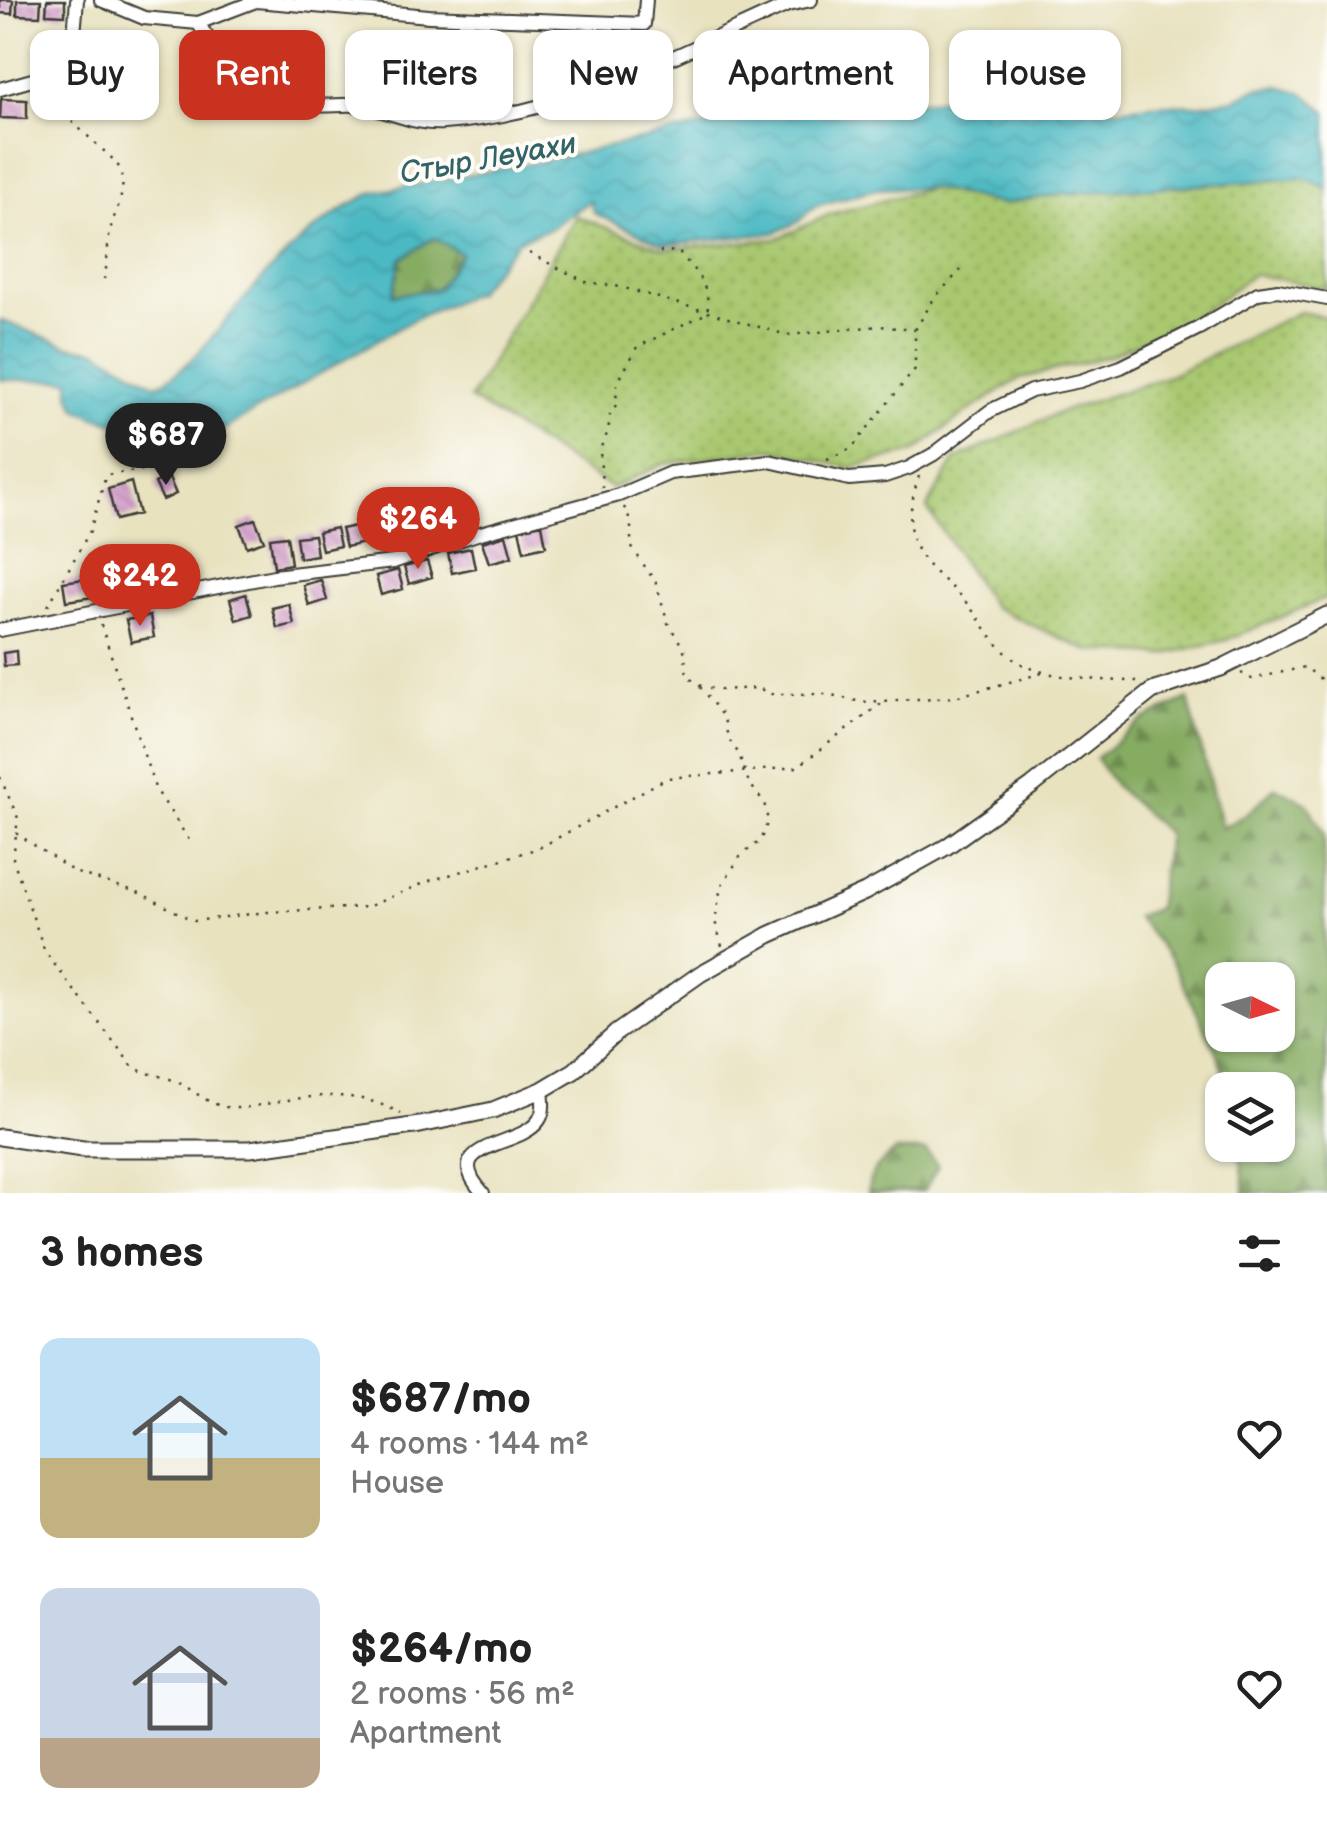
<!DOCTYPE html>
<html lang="en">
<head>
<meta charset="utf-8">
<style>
	:root { --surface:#fff; --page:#f2f2f2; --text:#222; --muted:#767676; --accent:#c8321e }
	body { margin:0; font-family:"Balsamiq Sans",sans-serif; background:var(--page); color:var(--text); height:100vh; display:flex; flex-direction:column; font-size:38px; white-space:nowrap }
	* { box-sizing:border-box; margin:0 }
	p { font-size:32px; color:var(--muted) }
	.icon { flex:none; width:55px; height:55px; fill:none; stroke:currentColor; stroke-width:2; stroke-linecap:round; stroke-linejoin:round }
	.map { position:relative; height:1193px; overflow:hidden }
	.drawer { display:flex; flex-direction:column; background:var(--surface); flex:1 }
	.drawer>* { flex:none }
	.guide { position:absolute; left:30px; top:30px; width:1268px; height:90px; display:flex; gap:20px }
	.needle { width:65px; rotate:95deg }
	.fabs { position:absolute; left:1205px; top:962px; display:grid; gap:20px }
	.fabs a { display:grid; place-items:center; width:90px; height:90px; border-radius:20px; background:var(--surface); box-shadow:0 2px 8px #0004; font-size:50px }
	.price { position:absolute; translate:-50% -85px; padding:0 22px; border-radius:35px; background:var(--accent); color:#fff; font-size:32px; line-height:65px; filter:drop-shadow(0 2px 5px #0008) }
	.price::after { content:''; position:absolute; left:50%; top:60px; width:30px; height:22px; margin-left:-15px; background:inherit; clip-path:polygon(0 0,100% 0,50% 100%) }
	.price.current { background:#222; color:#fff }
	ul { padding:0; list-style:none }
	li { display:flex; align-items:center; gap:30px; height:250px; padding:0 40px }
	li span { display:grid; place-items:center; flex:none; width:280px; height:200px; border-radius:20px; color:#555 }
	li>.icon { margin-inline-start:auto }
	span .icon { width:120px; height:120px; fill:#fffc; stroke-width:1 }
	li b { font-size:42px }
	h2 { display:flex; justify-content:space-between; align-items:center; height:120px; padding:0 40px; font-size:42px }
	.chip { padding:0 35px; border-radius:20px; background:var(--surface); box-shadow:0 2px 8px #0004; font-size:35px; line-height:90px }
	.chip.current { background:var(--accent); color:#fff }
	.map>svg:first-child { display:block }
</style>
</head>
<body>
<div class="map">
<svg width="1327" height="1193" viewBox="0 0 1327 1193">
	<defs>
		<pattern id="grass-dots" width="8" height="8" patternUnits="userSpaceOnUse" patternTransform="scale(2.5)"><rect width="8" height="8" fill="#a9c86f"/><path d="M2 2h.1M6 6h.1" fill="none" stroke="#91ab60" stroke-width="1.8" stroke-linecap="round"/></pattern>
		<pattern id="forest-firs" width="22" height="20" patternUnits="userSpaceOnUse" patternTransform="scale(2.5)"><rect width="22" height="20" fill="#86ac62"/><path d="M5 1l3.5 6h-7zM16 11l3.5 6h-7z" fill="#6d8b50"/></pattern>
		<pattern id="water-waves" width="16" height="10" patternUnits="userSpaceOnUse" patternTransform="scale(2.5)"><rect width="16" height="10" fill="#4bb9c3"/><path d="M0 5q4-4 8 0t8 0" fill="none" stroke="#419ea7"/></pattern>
		<pattern id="building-back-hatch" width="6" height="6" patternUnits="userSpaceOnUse" patternTransform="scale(2.5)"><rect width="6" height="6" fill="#d5a3cc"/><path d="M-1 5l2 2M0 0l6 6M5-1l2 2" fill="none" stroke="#b68caf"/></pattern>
	</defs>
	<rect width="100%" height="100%" fill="#fdfcf7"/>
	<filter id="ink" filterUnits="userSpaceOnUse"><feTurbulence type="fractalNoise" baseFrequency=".01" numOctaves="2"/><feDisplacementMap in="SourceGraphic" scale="20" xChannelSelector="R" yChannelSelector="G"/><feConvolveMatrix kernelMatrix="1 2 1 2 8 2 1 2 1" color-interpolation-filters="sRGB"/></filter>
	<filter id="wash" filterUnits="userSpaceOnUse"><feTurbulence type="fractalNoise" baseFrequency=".0048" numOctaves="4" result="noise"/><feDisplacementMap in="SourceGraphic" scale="40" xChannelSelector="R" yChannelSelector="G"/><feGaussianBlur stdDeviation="2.25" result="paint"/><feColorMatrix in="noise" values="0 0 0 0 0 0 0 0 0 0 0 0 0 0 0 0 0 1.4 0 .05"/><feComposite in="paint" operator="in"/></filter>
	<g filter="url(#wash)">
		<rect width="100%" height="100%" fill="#e8e2bf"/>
		<!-- grass -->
		<path fill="url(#grass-dots)" stroke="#627246" stroke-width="2.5" d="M1305 178 1327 188V289L1253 274 1196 317 1109 356 1019 379 966 413 914 452 849 468 772 449 663 464 612 488 470 399 576 216 664 249 776 239 831 214 930 188 1001 204 1062 194Z
			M1299 312 1327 317V598L1226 640 1162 655 1086 650 993 607 927 508 955 460 1058 413 1169 376Z"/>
		<!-- forest -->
		<path fill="url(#forest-firs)" stroke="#51643f" stroke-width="2.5" fill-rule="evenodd" d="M435 237 462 254 437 289 392 296 400 259Z
			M1188 699 1222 828 1248 813 1275 787 1307 803 1324 834 1327 1193H1245L1239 1145H1278V1090H1229L1217 1054 1172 961 1136 916 1157 909 1168 834 1115 786 1096 758 1143 720ZM1278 980V1035H1222V980Z
			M896 1151H926L938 1166 924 1191 868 1193C868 1172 880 1163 896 1151Z"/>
		<!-- water -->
		<path fill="url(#water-waves)" stroke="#346a70" stroke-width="2.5" fill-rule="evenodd" d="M1279 86 1303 93 1327 111V188L1305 178 1062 194 1001 204 930 188 876 189 815 206 798 222 774 233 664 245 594 213 590 201 549 229 519 240 475 293 416 318 219 432 119 424 95 417 77 408 70 395V380H0V320L68 346 98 351 156 385C191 369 213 335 238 306 277 261 317 219 372 193L543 161 699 127 804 110 850 114 896 103 1004 95 1055 97 1083 105 1116 109 1161 104 1196 105 1235 99 1258 88ZM434 238 461 254 437 289 393 295 401 259Z"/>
		<g id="blocks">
			<!-- building -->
			<path fill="url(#building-back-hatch)" d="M0 0H13L12 14 0 13Z
				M17 0H41L40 16 17 15Z
				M47 0H65V15L46 14Z
				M134 48V66L94 67V49Z
				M1 99 27 100V119L0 118Z
				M168 476 176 494 163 500 155 483Z
				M131 482 139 514 116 520 108 489Z
				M255 519 264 541 247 547 239 525Z
				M542 524 546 546 524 551 519 529Z
				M360 525 364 543 346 547 341 529Z
				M383 526 387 541 371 545 367 531Z
				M336 528 340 546 322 550 318 532Z
				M314 535 317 555 299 558 296 537Z
				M506 535 512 557 489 563 482 542Z
				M287 536 291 564 274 567 270 538Z
				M471 548 475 568 452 573 448 553Z
				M427 561 432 577 409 584 404 567Z
				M185 564 188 582 170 584 167 567Z
				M398 570 403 589 381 595 376 576Z
				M112 575 114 594 66 601 63 582Z
				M321 580 327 600 309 606 303 585Z
				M246 594 252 615 236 620 230 599Z
				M289 604 294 624 277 628 272 608Z
				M150 616 154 637 131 642 126 620Z
				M16 651 17 665 4 666 3 653Z"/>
		</g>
	</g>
	<g filter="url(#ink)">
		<use href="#blocks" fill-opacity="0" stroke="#3b3a34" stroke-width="2.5"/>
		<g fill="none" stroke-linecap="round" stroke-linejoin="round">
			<!-- minor casing -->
			<g stroke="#3b3a34" stroke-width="16">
				<path id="minor" d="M101 0 144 18 198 23 256 1 429 16 644 24 646 0
					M198 23C226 67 255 99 310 105 325 107 340 104 355 105 385 108 414 126 444 123 565 115 680 53 788 5L811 0
					M0 89 71 69 77 0
					M0 630 274 576 393 562 477 534 619 495 670 473 769 461 849 479 885 476 909 468 934 454 990 411 1031 391 1080 381 1121 367 1199 328 1258 293 1278 290 1327 299
					M483 1193C436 1141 520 1149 539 1120 545 1111 543 1100 542 1090"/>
			</g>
			<!-- major casing -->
			<g stroke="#3b3a34" stroke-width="19">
				<path id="major" d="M0 1137 83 1149H250L420 1125 493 1110 542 1090 574 1071 616 1033 700 974 769 935 865 892 946 847 1032 786 1152 691 1221 668 1327 615"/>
			</g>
			<!-- path -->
			<path stroke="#3b3a34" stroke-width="2.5" stroke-dasharray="2.5 8" stroke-linecap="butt" d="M51 87 57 108 116 162C131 187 116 206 110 231 107 246 108 263 104 279
				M529 253 586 282 621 287 787 335 880 326 915 330
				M827 459 851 449 915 369V330L935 297 961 270
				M919 476C913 495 907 518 912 537 919 563 944 579 961 597 983 619 994 651 1024 665 1052 679 1107 681 1139 681
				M602 488 600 449 608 432 610 415 616 405 617 384 637 347 707 313C712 287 694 270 678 251L660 252
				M624 507 631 523V546L656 583 668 623 684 649 687 675 698 685 718 690 758 688 771 694H827L861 702 955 697 1046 672
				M48 606 90 531 106 475 169 466
				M101 625 155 788 191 843
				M1241 673 1252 679 1305 667 1327 684
				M700 687 724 718 728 738 739 754 749 783 764 802 768 821 760 841 740 857 721 886 715 921 722 946
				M0 777 18 818 13 859 45 952 133 1067C146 1074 157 1075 170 1079 190 1086 204 1103 226 1107 241 1110 258 1105 272 1103 317 1094 360 1090 401 1114
				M16 833 74 872 140 893 194 921 267 912 367 907 429 881 539 848 667 778 797 767 885 701"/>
			<!-- minor -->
			<use href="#minor" stroke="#fff" stroke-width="12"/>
			<!-- major -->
			<use href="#major" stroke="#fff" stroke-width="15"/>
		</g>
	</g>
	<g text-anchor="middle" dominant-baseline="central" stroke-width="8" stroke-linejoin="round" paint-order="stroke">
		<!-- water labels -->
		<g font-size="30" font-style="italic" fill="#316367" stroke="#fdfcf7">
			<text transform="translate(488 159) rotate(-10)">Стыр Леуахи</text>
		</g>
	</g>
</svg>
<div class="fabs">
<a><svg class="needle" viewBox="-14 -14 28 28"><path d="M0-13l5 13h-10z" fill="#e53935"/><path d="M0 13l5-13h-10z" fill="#767676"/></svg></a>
<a><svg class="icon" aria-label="layers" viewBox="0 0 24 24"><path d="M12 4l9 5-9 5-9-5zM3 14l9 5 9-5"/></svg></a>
</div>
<b class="price current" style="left:166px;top:488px">$687</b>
<b class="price" style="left:418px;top:572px">$264</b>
<b class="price" style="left:140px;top:629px">$242</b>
<div class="guide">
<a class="chip">Buy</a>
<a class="chip current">Rent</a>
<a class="chip">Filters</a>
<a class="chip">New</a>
<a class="chip">Apartment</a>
<a class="chip">House</a>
</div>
</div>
<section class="drawer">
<h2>3 homes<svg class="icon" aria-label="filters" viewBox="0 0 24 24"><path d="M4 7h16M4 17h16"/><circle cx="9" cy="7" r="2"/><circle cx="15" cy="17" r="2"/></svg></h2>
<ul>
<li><span style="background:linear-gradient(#bfe0f5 60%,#c2b280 0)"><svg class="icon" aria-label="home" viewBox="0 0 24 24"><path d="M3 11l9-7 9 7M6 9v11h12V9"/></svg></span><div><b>$687/mo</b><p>4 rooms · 144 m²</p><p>House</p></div><svg class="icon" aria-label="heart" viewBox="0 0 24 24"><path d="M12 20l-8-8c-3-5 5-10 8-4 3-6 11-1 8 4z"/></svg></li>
<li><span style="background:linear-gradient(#c9d6e8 75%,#b9a48a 0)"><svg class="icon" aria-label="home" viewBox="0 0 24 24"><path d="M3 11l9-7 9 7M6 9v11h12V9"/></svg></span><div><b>$264/mo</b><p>2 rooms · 56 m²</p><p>Apartment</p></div><svg class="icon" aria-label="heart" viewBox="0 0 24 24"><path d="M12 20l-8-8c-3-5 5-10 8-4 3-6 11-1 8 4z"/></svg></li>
</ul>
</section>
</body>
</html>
